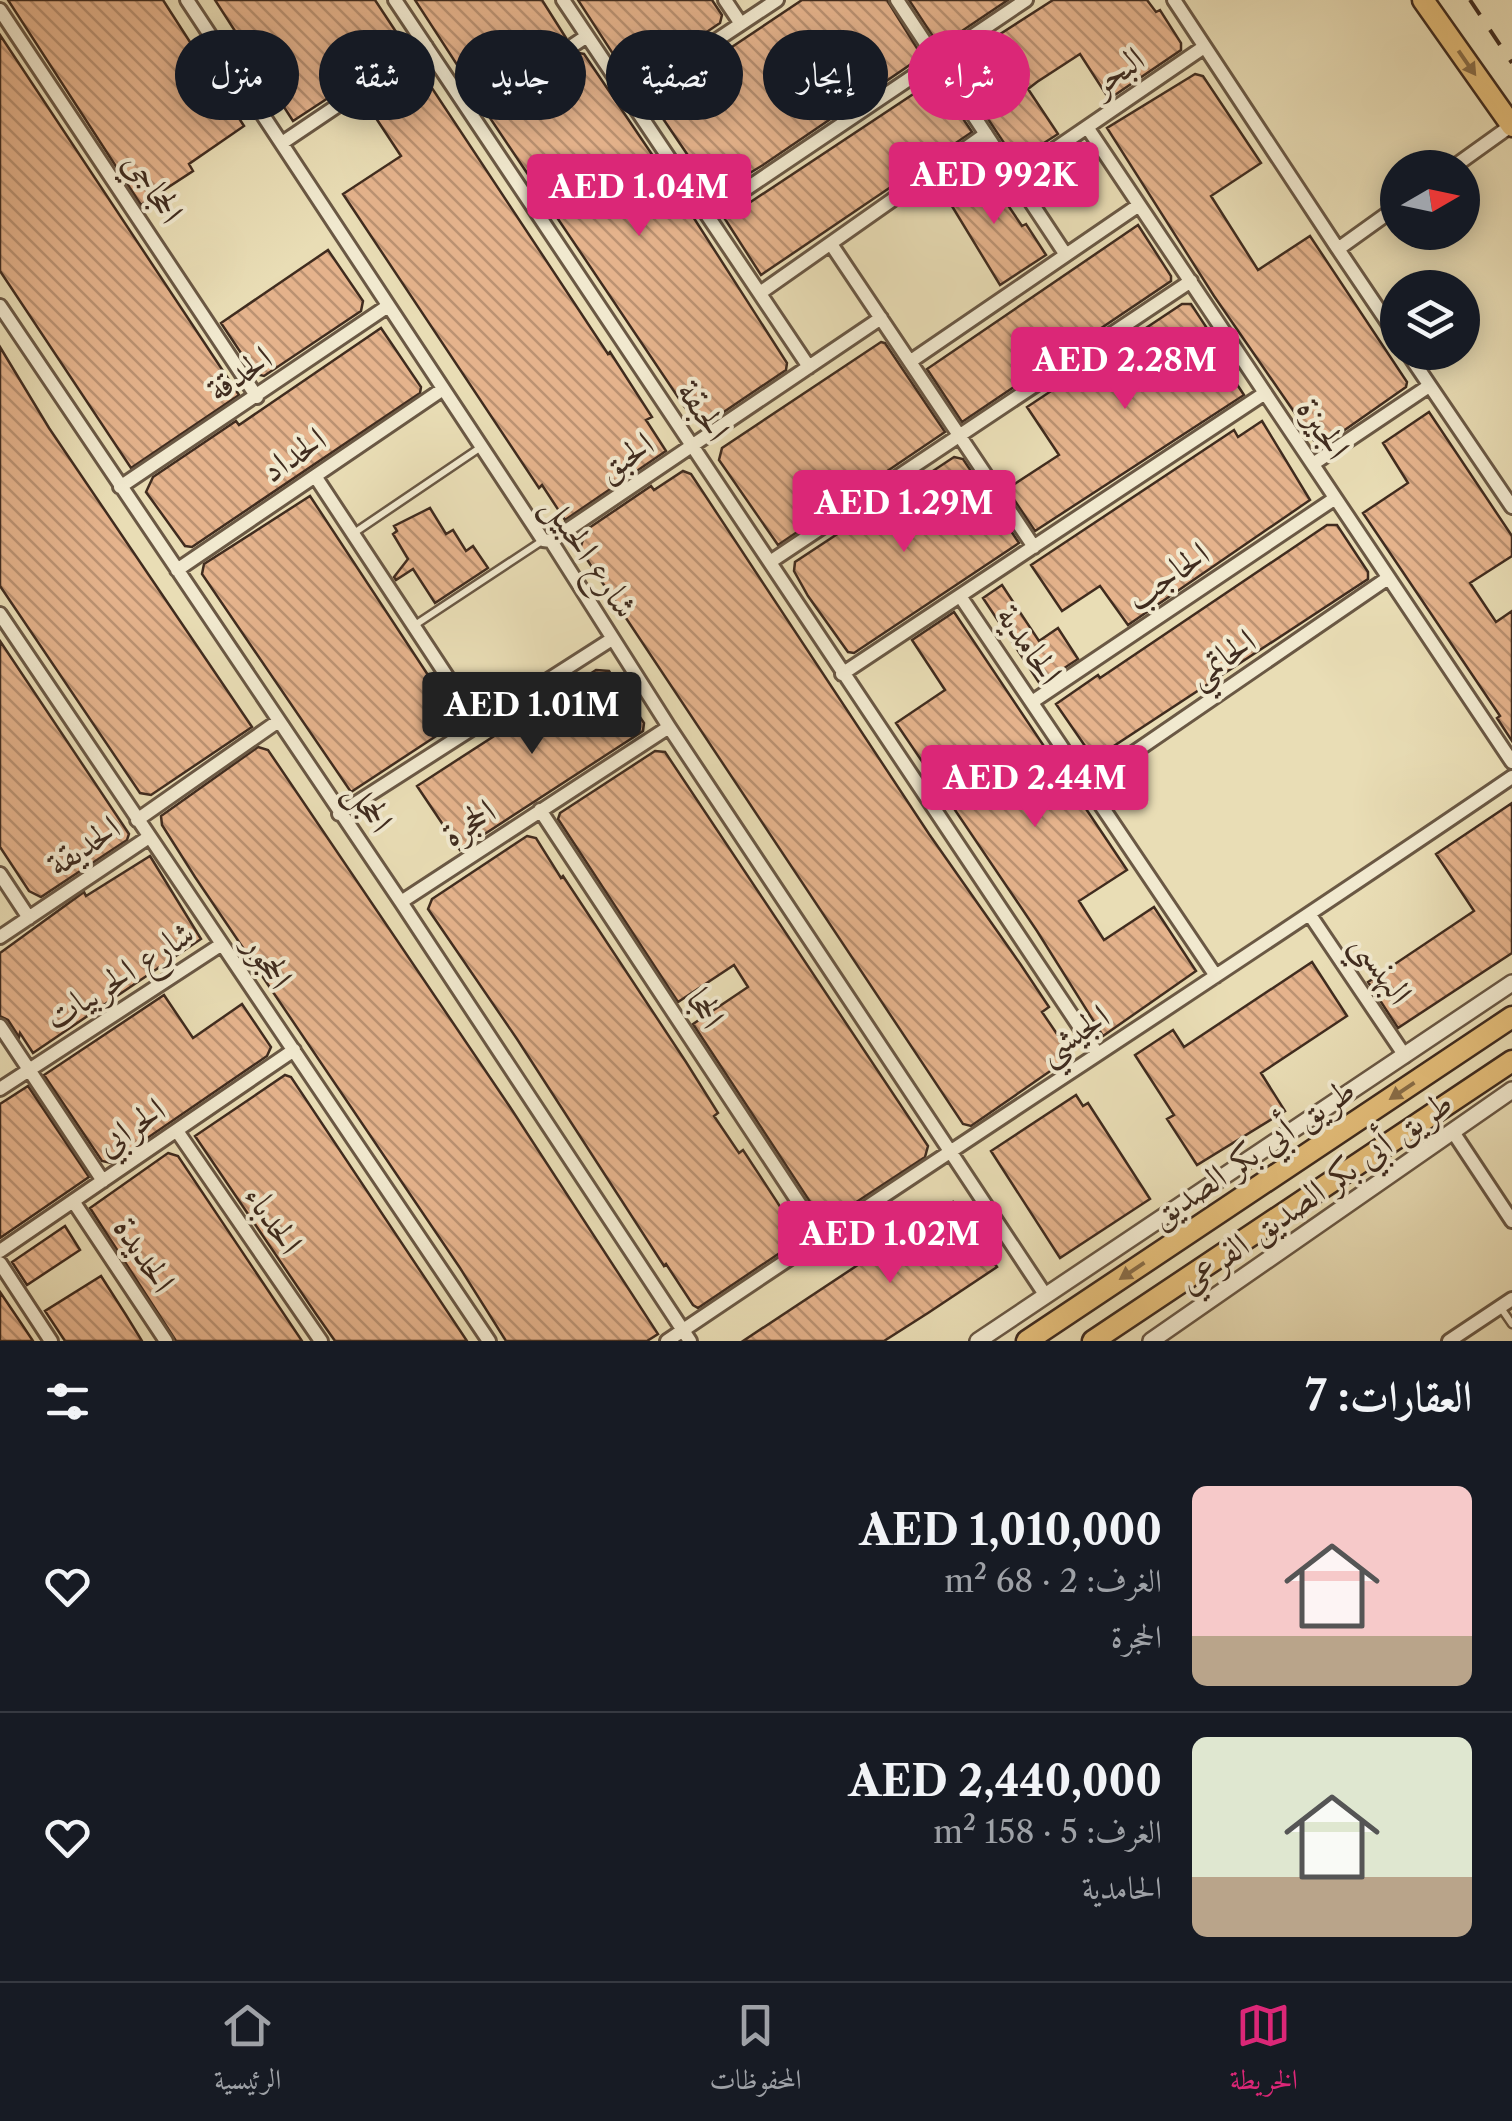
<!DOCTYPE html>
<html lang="ar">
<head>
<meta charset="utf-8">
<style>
	:root { --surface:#171b24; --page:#242831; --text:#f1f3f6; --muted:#9ea1a6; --line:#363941; --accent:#db2777 }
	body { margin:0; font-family:"Libre Caslon Text",Amiri,serif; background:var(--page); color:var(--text); direction:rtl; height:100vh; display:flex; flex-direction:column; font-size:38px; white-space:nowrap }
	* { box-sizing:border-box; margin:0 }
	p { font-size:32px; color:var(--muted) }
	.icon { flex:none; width:55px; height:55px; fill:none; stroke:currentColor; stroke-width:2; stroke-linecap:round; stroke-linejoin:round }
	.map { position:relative; height:1341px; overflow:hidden; direction:ltr }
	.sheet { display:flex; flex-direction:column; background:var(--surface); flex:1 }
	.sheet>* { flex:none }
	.top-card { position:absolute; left:30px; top:30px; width:1000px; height:90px; direction:rtl; display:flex; gap:20px }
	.needle { width:65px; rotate:81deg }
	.buttons { position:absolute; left:1380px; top:150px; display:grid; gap:20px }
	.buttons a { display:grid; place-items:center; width:100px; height:100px; border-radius:50%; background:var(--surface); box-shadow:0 5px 25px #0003; font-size:50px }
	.price { position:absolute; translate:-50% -85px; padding:0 22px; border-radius:10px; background:var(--accent); color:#fff; font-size:32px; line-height:65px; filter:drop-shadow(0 2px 5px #0008) }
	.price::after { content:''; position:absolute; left:50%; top:60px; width:30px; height:22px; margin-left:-15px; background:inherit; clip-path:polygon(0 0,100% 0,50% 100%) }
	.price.current { background:#222; color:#fff }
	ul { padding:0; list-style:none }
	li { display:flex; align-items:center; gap:30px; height:250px; padding:0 40px }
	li+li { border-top:2px solid var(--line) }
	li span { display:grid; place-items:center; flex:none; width:280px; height:200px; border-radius:15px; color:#555 }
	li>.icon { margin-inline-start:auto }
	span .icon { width:120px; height:120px; fill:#fffc; stroke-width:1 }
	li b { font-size:42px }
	h2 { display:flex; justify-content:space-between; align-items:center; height:120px; padding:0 40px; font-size:42px }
	.tag { padding:0 35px; border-radius:45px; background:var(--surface); box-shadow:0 5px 25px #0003; font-size:35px; line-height:90px }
	.tag.current { background:var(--accent); color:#fff }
	.menu { display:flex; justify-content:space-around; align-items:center; height:140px; border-top:2px solid var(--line); background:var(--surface); font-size:28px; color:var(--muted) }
	.menu a { display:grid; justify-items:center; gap:5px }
	.menu .current { color:var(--accent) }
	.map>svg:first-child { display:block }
</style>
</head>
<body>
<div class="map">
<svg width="1512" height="1341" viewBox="0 0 1512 1341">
	<defs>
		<pattern id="building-back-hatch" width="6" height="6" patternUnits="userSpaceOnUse" patternTransform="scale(2.5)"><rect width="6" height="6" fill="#e5b38c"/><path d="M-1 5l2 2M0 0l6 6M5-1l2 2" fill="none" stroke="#bb9272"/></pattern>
	</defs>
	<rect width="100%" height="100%" fill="#e9ddb5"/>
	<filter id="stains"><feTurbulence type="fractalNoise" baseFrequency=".002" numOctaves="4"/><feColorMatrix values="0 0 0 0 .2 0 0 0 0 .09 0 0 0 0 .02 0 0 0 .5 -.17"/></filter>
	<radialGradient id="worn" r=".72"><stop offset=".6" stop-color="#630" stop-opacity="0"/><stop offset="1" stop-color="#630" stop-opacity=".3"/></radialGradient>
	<!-- building -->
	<path fill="url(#building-back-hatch)" stroke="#402c1f" stroke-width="2.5" d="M8 0H163L244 126 189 164 193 171 141 205Z
		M215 0H375L406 47 293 121Z
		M415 0H542L566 38 478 97Z
		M578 0H712L722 15 720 23 637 79 628 77Z
		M802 0H887L920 53V58L763 165 717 193 705 191 684 156 687 154 651 101Z
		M909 0H1008L944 43 936 41Z
		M1053 0H1147L1156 12 1160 10 1181 43V50L1109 99 1080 54 1037 82 1028 89 1058 134 1019 159 1014 158 952 65Z
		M0 35 239 395 131 468 0 271Z
		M579 53 584 54 672 184 787 363 786 370 703 426 697 424 684 406 490 118 491 112Z
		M413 67 420 70 608 354 610 352 652 417 646 420 666 451 565 520 542 485 539 488 343 194 401 156 364 100Z
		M1195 74 1203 76 1261 163 1211 196 1258 270 1310 236 1407 382 1406 387 1319 448 1214 296 1107 128Z
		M936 79 972 132 761 275 725 219Z
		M982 167 1022 226 1026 224 1046 255 1000 285 944 193Z
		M1138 225 1171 276V281L962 422 927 369Z
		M328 250 363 301 361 311 264 376 255 374 221 323Z
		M1182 304H1191L1220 348 1215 351 1244 395 1035 531 1007 489 1059 455 1027 407Z
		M381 328 421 387 420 393 192 547 185 546 146 492 153 477 236 421 239 425Z
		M881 342 885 343 945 432 778 545 719 460 722 448Z
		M0 347 49 428 252 727 151 795 140 793 0 586Z
		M1429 412 1512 536V556L1470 583 1496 622 1512 611V741L1497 718 1500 716 1363 513 1408 483 1383 443Z
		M1262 421 1310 500 1128 625 1100 586 1062 611 1031 565 1234 430 1238 437Z
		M954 457 963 459 1019 543 854 653 848 652 808 596 794 571 795 562Z
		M683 471 691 474 929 834 1021 965 1049 1007 1042 1012 1072 1056 971 1126 963 1124 580 549 586 530 651 486 654 490Z
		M310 496 457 719 456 723 351 792 202 574 204 564Z
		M430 508 446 534 453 530 466 551 473 546 488 568 435 603 413 569 396 580 394 577 408 559 393 534 397 531 394 526Z
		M1327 525H1337L1368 572V579L1094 759 1056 704 1098 675 1100 678Z
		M1002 585 1039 641 1058 628 1078 659 1040 684 983 598Z
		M954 612 1127 870 1079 901 1104 940 1154 907 1196 971 1103 1036 1037 931 896 723 945 690 912 640Z
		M0 641 129 834 127 840 41 897 29 891 0 847Z
		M596 670 609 671 644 723 643 731 460 850 417 786Z
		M258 747 268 750 510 1107 658 1334 647 1341H506L460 1268 195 877 162 825 161 816Z
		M655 751 665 752 928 1146 925 1157 829 1220 820 1217 693 1024 748 987 734 965 678 1002 558 819 560 813Z
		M1512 803V953L1398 1028 1368 982 1474 911 1436 854Z
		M527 836 536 838 561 878 563 876 686 1062 718 1113 714 1116 739 1153 743 1150 798 1234 796 1242 698 1308 693 1305 666 1264 664 1266 517 1039 428 909 432 899Z
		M150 856 201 939 33 1053 20 1033 19 1037 8 1020 0 1016V953L84 892 86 896Z
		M1312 962 1347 1016 1261 1073 1285 1111 1197 1165 1167 1119 1174 1115 1135 1055 1173 1030 1184 1047Z
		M164 995 193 1038 242 1004 271 1047 267 1056 111 1163 102 1161 44 1075Z
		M285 1075 291 1077 467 1341H335L316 1314 195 1136Z
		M28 1086 89 1177 0 1238V1104Z
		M1076 1095 1083 1106 1088 1103 1150 1199 1060 1258 991 1151Z
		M168 1153 178 1156 302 1341H176L90 1208Z
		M953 1202 997 1267 928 1313 884 1341H743Z
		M65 1226 80 1250 27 1285 12 1262Z
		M101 1276 126 1315 142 1341H65L45 1311Z
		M0 1292 21 1323 33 1341H0Z"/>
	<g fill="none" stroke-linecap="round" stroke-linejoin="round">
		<!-- service casing -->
		<g stroke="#6a5844" stroke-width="11">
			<path id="service" d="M354 533 481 447
				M415 625 542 541
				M1501 1308 1512 1324"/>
		</g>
		<!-- minor casing -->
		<g stroke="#6a5844" stroke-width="18">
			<path id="minor" d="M187 0 543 540 551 541 669 727 1046 1296
				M395 0C628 351 861 703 1097 1053
				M563 0 809 367
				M725 0 741 24
				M897 0 1066 255
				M1174 0 1338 249 1398 206
				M0 10 257 397
				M631 97 777 0
				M472 113 587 36
				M1087 127 1512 762
				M282 143 426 46
				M1452 168 1512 125
				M1014 177 1204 47
				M709 214 1026 0
				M831 244 1034 547
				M1338 249 1398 338
				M760 293 986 134
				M0 306 401 902 690 1341
				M1407 352 1512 507
				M911 361 1139 205
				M1313 464 1429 386
				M315 476 479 725
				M120 487 388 306
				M551 541 881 318
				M770 562 1191 281
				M177 570 443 389
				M960 596 1216 976
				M0 614 489 1341
				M842 674 1265 393
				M1032 702 1334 499
				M1088 784 1388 578
				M540 810 822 1238
				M339 814 612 639
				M137 820 277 722
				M0 874 29 918
				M401 902 669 727
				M1310 915 1405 1056
				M0 937 149 837
				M0 1026 103 1181
				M0 1089 222 944
				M177 1131 321 1341
				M1453 1132 1512 1221
				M73 1201 166 1341
				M0 1251 294 1050
				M0 1263 51 1341
				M667 1341C947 1151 1233 968 1512 777
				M1449 1341 1512 1299"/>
		</g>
		<!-- tertiary casing -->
		<g stroke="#6a5844" stroke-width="20">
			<path id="tertiary" d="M978 1341 1512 983
				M1151 1341 1512 1090"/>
		</g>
		<!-- primary casing -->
		<g stroke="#402c1f" stroke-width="25">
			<path id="primary" d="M1423 0 1512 126
				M1027 1341 1512 1017
				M1093 1341 1512 1061"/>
		</g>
		<!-- service -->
		<use href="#service" stroke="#f1e9cf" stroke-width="6"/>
		<!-- minor -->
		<use href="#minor" stroke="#f1e9cf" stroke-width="12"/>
		<!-- tertiary -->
		<use href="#tertiary" stroke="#f1e9cf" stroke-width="15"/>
		<!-- primary -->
		<use href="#primary" stroke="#e4be7a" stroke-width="20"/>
		<!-- rail -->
		<path stroke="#402c1f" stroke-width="4" stroke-dasharray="18 18" stroke-linecap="butt" d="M1470 0 1512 63"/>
	</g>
	<!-- one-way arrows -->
	<defs><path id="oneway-solid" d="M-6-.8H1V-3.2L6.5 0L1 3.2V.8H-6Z" transform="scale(2.5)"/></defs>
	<g fill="#8a6e48">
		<use href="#oneway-solid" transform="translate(1467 63) rotate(55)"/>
		<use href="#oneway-solid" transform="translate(1402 1091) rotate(146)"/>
		<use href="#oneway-solid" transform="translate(1132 1271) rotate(146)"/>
	</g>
	<g text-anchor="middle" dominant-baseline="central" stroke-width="8" stroke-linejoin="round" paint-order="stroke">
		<!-- street labels -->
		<g font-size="35" fill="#402c1f" stroke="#f1e9cf">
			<text transform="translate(1117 70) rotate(-34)">البحر</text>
			<text transform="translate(154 187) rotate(56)">الحجاجي</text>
			<text transform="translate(239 373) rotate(-34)">الحدقة</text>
			<text transform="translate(704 410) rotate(56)">الحبقة</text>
			<text transform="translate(1324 428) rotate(56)">الجيزة</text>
			<text transform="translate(293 454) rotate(-34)">الحداد</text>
			<text transform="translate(625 456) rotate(-34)">الحبق</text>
			<text transform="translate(591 556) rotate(56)">شارع الحبيل</text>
			<text transform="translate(1167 575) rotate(-34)">الحاجب</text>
			<text transform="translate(1030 644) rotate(56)">الحامدية</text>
			<text transform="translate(1221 657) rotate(-34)">الحاتمي</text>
			<text transform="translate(370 806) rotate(55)">الحجل</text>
			<text transform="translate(468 822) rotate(-33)">الحجرة</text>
			<text transform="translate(83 845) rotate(-34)">الحديقة</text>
			<text transform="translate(269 961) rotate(56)">الحجور</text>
			<text transform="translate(1383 968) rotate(56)">البهنسي</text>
			<text transform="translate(119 975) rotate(-33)">شارع الحربيات</text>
			<text transform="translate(706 1008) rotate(57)">الحجا</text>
			<text transform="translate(1073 1033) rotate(-33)">الجيشي</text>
			<text transform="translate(130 1126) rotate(-34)">الحرابي</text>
			<text transform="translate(1252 1152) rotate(-34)">طريق أبي بكر الصديق</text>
			<text transform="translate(1315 1191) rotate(-35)">طريق أبي بكر الصديق الفرعي</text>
			<text transform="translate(274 1219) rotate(56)">الحدباء</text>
			<text transform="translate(145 1254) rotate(57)">الحديدة</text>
		</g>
	</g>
	<rect width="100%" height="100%" filter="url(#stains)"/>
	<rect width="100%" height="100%" fill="url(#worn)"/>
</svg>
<div class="buttons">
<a><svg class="needle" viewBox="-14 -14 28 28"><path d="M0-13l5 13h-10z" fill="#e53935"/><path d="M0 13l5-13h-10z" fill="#9ea1a6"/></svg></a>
<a><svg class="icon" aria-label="layers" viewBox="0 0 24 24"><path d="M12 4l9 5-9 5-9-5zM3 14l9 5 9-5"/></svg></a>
</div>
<b class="price" style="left:994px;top:227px">AED 992K</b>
<b class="price" style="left:639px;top:239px">AED 1.04M</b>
<b class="price" style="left:1125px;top:412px">AED 2.28M</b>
<b class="price" style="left:904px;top:555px">AED 1.29M</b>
<b class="price current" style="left:532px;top:757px">AED 1.01M</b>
<b class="price" style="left:1035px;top:830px">AED 2.44M</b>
<b class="price" style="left:890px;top:1286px">AED 1.02M</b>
<div class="top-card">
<a class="tag current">شراء</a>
<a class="tag">إيجار</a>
<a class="tag">تصفية</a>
<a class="tag">جديد</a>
<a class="tag">شقة</a>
<a class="tag">منزل</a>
</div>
</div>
<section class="sheet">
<h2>العقارات: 7<svg class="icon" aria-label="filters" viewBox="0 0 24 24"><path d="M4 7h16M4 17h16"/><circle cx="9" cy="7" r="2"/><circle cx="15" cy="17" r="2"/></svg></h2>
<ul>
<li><span style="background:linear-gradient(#f6c9c9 75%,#b9a48a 0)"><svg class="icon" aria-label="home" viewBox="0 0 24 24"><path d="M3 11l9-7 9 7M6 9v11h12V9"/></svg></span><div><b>AED 1,010,000</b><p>الغرف: 2 · 68 m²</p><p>الحجرة</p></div><svg class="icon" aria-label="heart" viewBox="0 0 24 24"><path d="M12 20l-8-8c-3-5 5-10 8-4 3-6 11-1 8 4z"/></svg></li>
<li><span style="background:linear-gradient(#dfe7d0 70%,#b9a48a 0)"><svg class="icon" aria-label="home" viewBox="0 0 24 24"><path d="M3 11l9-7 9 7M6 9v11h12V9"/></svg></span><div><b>AED 2,440,000</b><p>الغرف: 5 · 158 m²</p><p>الحامدية</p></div><svg class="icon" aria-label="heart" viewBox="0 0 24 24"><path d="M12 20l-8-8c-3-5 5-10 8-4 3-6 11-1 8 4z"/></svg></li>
</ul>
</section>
<nav class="menu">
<a class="current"><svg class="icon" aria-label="map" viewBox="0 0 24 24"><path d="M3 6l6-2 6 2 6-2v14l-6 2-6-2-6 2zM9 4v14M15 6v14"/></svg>الخريطة</a>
<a><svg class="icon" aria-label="saved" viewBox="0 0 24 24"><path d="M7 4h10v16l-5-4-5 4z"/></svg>المحفوظات</a>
<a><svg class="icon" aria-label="home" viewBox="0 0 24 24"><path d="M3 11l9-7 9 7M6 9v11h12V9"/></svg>الرئيسية</a>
</nav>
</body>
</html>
